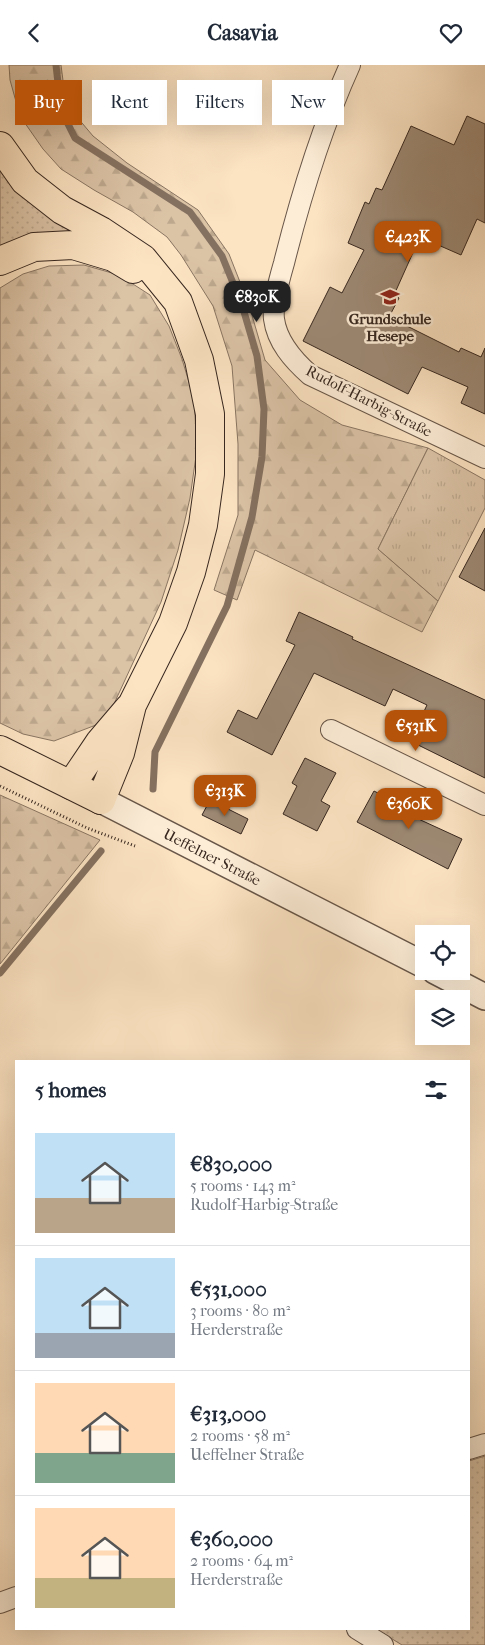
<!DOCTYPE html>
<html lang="en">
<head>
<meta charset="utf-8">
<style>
	:root { --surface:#fff; --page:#f2f2f3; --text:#1f2937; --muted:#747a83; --line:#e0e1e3; --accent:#b45309 }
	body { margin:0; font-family:"IM FELL French Canon",serif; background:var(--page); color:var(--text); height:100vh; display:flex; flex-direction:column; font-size:19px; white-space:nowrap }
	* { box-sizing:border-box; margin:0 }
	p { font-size:16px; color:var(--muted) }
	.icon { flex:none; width:28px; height:28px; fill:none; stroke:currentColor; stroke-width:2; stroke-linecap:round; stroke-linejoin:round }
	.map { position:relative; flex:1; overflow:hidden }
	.drawer { position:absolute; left:15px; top:995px; width:455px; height:570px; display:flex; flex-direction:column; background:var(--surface); border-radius:0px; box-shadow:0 5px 20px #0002 }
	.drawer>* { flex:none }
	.top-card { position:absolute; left:15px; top:15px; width:455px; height:45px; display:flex; gap:10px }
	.buttons { position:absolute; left:415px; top:860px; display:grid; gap:10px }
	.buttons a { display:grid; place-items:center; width:55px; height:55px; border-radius:0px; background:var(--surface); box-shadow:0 5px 20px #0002; font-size:25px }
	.price { position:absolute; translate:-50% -42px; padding:0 11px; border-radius:10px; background:var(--accent); color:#fff; font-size:16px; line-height:32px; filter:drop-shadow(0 1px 2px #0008) }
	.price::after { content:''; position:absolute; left:50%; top:30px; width:15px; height:11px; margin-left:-8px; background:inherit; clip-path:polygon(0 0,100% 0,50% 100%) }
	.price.current { background:#222; color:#fff }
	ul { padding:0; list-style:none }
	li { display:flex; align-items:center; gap:15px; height:125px; padding:0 20px }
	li+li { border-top:1px solid var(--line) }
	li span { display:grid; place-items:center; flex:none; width:140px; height:100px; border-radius:0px; color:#555 }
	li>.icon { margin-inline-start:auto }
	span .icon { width:60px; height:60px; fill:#fffc; stroke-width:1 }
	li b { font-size:21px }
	h2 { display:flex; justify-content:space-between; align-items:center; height:60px; padding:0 20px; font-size:21px }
	.tag { padding:0 18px; border-radius:0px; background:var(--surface); box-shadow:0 5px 20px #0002; font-size:18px; line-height:45px }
	.tag.current { background:var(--accent); color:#fff }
	header { display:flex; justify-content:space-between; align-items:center; height:65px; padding:0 20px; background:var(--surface); font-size:22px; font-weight:700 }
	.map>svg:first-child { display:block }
</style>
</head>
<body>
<header><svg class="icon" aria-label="back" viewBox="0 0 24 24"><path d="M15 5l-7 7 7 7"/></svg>Casavia<svg class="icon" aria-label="heart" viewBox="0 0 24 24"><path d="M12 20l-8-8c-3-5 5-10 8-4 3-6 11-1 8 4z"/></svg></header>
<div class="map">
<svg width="485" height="1580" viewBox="0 0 485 1580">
	<defs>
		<pattern id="grass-dots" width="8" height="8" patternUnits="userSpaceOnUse" patternTransform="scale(1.25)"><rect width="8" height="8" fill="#dbc3a6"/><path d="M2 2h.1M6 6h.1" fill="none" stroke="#bda88e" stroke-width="1.8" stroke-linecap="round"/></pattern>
		<pattern id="forest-firs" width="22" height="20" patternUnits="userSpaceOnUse" patternTransform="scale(1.25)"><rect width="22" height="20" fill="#dbc3a6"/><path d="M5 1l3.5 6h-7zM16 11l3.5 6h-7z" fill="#bda88e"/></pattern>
		<pattern id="park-tufts" width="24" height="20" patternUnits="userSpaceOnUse" patternTransform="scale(1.25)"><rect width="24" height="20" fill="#dbc3a6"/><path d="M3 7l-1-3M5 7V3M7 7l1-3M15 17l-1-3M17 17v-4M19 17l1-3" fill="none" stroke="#bda88e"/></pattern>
	</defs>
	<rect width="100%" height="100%" fill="#fce3c2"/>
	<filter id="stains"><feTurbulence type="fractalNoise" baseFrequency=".004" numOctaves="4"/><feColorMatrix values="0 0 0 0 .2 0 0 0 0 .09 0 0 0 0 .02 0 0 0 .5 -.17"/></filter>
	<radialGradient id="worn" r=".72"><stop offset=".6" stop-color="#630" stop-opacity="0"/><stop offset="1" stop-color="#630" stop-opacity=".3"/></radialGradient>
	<!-- grass -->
	<path fill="url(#grass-dots)" stroke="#897562" d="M0 101 91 173 0 184Z
		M485 1391V1580H402L376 1564H469V1396Z"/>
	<!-- forest -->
	<path fill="url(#forest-firs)" stroke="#897562" d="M9 0H61L66 39 93 71 127 98 198 145 229 189 249 240 265 295 300 335 342 360 428 383 378 484 438 536 422 567 255 485 237 535 214 525 238 450V379L232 301 213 241 181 190 167 172 133 147 94 125 61 104 43 84 20 51 10 15Z
		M84 200 119 210 150 230 169 261 182 294 194 334 197 384 190 433 178 485 161 537 113 641 96 660 54 676 23 669 0 658V223L23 209 49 201Z
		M0 730 100 775 0 899Z"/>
	<!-- park -->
	<path fill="url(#park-tufts)" stroke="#897562" d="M428 383 485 415V443L438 536 378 484Z"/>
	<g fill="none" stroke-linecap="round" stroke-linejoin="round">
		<!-- stream -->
		<path stroke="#857160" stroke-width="7" d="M56 0 61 45 75 73 190 147 222 191 242 240 257 291 264 344 262 392 252 452 227 541 155 687 153 724
			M0 908 101 786"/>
	</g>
	<!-- building -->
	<path fill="#9d8974" stroke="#37271f" d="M467 51 485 59V158L477 154 461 190 420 172 394 230 399 233 389 252 459 287 461 283 481 292 485 283V349L461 338 468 322 422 302 408 329 303 276 330 222 342 228 364 185 348 178 365 137 369 139 376 123 382 125 411 61 454 80Z
		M485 463V526L459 512Z
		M299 547 353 572 352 574 485 635V713L410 676 427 640 393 624 385 641 314 608 272 690 227 667 238 645 257 654 295 580 286 576Z
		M305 693 336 708 321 736 330 741 317 766 283 749 297 721 292 718Z
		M374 726 403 741 401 746 462 774 448 804 357 757Z
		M210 735 248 754 241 769 202 750Z"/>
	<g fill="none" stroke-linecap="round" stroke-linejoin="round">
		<!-- minor casing -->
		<g stroke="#685648" stroke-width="22">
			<path id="minor" d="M350 0C321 64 301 130 284 198 280 212 272 239 274 254 277 277 293 295 310 310L485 393
				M331 665 485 740
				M469 1384 485 1379
				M0 1538 16 1532
				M357 1564 383 1580"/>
		</g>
		<!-- tertiary casing -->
		<g stroke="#685648" stroke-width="28">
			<path id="tertiary" d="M101 735 424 900
				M435 906 485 932"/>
		</g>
		<!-- primary casing -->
		<g stroke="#37271f" stroke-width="30">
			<path id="primary" d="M0 685 101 735"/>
		</g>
		<!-- trunk casing -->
		<g stroke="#37271f" stroke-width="30">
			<path id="trunk" d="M0 81 25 116 62 145 101 166 143 194 178 237 199 295 210 349V409L203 460 191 507 173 558 132 640 120 688 101 735
				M0 196 34 182 73 180 113 192 133 204
				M71 720 100 677 129 643"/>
		</g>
		<!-- path -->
		<path stroke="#37271f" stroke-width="3" stroke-dasharray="1 2.5" stroke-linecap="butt" d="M0 721 87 763 135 781"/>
		<!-- minor -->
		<use href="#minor" stroke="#fdedd7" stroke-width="20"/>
		<!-- tertiary -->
		<use href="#tertiary" stroke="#fdedd7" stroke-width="25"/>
		<!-- primary -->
		<use href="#primary" stroke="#fce3c2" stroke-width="28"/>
		<!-- trunk -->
		<use href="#trunk" stroke="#fce3c2" stroke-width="28"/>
	</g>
	<!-- icons -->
	<defs>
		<g id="school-bare" transform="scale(1.5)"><path d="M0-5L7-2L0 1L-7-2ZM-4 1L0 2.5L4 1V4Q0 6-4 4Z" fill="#8f2418" stroke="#fdedd7" stroke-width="2.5" paint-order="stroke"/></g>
	</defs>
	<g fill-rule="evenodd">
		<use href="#school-bare" x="390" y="232"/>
	</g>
	<g text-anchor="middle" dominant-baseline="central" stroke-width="5" stroke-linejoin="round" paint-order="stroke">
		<!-- poi labels -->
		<g font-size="15" font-weight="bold" fill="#37271f" stroke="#fdedd7">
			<text x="390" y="254">Grundschule<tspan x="390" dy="17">Hesepe</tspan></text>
		</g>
		<!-- street labels -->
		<g font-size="15" fill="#37271f" stroke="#fdedd7">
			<text transform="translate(369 336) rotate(27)">Rudolf-Harbig-Straße</text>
			<text transform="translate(212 792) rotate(27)">Ueffelner Straße</text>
		</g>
	</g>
	<rect width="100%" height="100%" filter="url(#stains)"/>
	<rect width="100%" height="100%" fill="url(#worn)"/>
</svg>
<div class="buttons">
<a><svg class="icon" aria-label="locate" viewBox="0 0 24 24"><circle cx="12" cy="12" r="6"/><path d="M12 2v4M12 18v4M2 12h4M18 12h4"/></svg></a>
<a><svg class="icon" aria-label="layers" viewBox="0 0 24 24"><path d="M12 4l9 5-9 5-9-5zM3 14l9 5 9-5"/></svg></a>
</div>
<b class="price" style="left:408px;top:198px">€423K</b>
<b class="price current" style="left:257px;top:258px">€830K</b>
<b class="price" style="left:416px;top:687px">€531K</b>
<b class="price" style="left:225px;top:752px">€313K</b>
<b class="price" style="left:409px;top:765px">€360K</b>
<div class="top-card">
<a class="tag current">Buy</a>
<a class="tag">Rent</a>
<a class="tag">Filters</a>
<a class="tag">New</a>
</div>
<section class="drawer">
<h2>5 homes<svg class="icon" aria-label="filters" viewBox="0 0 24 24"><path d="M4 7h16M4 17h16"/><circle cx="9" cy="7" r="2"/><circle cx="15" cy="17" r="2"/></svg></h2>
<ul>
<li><span style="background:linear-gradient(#bfe0f5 65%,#b9a48a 0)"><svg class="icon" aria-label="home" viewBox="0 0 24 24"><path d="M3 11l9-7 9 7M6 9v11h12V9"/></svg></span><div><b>€830,000</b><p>5 rooms · 143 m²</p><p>Rudolf-Harbig-Straße</p></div></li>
<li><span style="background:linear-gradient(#bfe0f5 75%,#9aa5b1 0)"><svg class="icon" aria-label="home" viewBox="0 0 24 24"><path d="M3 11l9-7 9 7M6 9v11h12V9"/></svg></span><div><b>€531,000</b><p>3 rooms · 80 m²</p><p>Herderstraße</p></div></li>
<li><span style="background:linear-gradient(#ffd9b3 70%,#7fa58c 0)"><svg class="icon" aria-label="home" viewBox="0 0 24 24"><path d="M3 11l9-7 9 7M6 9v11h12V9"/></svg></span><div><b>€313,000</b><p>2 rooms · 58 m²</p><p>Ueffelner Straße</p></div></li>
<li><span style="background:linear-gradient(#ffd9b3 70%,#c2b280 0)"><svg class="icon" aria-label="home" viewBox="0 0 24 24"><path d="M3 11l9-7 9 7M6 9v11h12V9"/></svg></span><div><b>€360,000</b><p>2 rooms · 64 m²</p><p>Herderstraße</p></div></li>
</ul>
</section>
</div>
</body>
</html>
